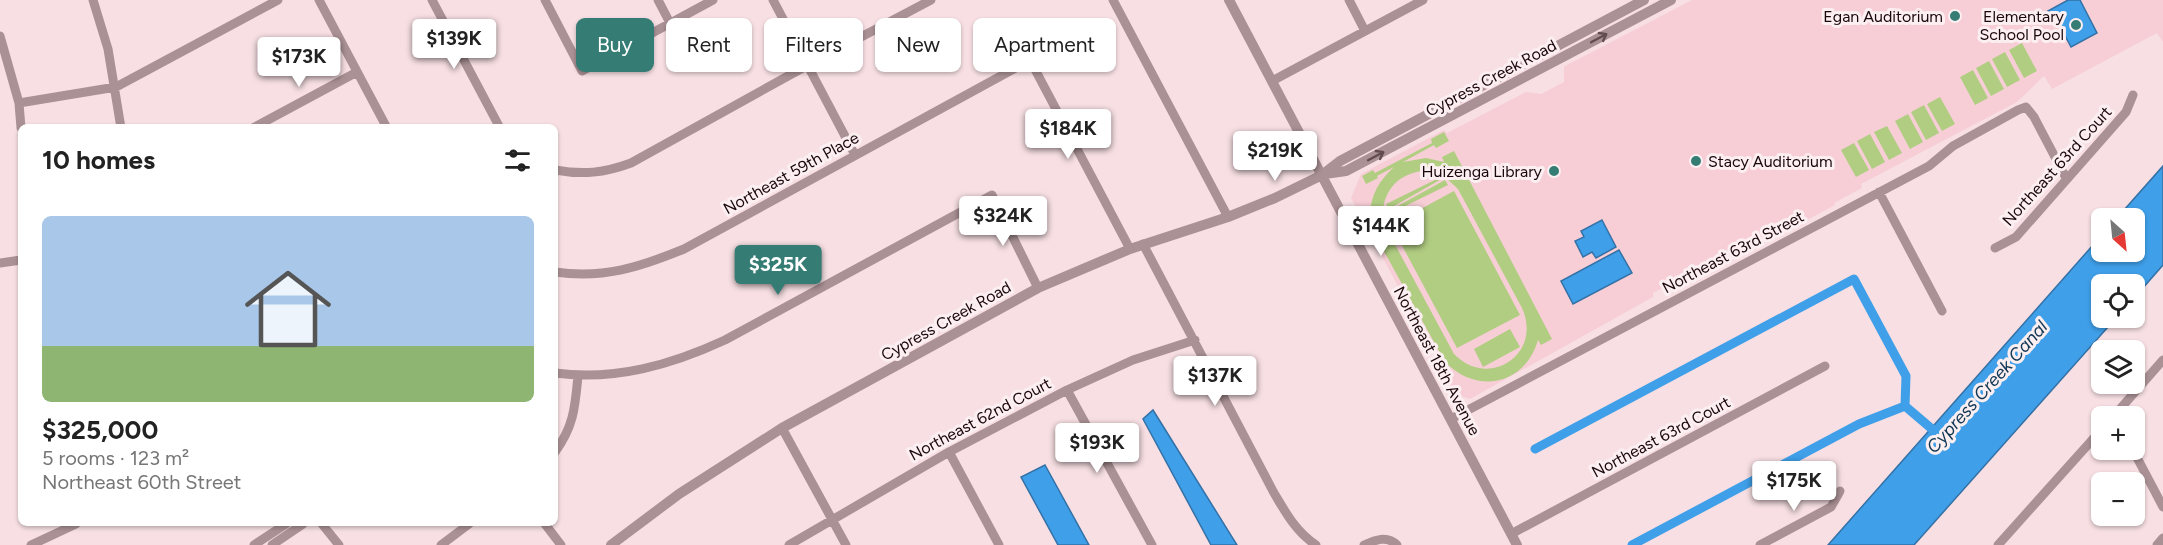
<!DOCTYPE html>
<html lang="en">
<head>
<meta charset="utf-8">
<style>
	:root { --surface:#fff; --page:#f2f2f2; --text:#222; --muted:#767676; --accent:#357c74 }
	body { margin:0; font-family:Figtree,sans-serif; background:var(--page); color:var(--text); height:100vh; display:flex; flex-direction:column; font-size:22px; white-space:nowrap }
	* { box-sizing:border-box; margin:0 }
	p { font-size:20px; color:var(--muted) }
	.icon { flex:none; width:33px; height:33px; fill:none; stroke:currentColor; stroke-width:2; stroke-linecap:round; stroke-linejoin:round }
	.map { position:relative; flex:1; overflow:hidden }
	.details { position:absolute; left:18px; top:124px; width:540px; height:402px; display:flex; flex-direction:column; background:var(--surface); border-radius:9px; box-shadow:0 2px 4px #0004 }
	.details>* { flex:none }
	.guide { position:absolute; left:576px; top:18px; width:570px; height:54px; display:flex; gap:12px }
	.needle { width:39px; rotate:153deg }
	.fabs { position:absolute; left:2091px; top:208px; display:grid; gap:12px }
	.fabs a { display:grid; place-items:center; width:54px; height:54px; border-radius:9px; background:var(--surface); box-shadow:0 2px 4px #0004; font-size:30px }
	.price { position:absolute; translate:-50% -51px; padding:0 14px; border-radius:6px; background:#fff; color:#222; font-size:20px; line-height:39px; filter:drop-shadow(0 2px 3px #0008) }
	.price::after { content:''; position:absolute; left:50%; top:36px; width:18px; height:14px; margin-left:-9px; background:inherit; clip-path:polygon(0 0,100% 0,50% 100%) }
	.price.selected { background:var(--accent); color:#fff }
	ul { padding:0; list-style:none }
	li { display:grid; align-content:center; gap:12px; height:318px; padding:0 24px }
	li span { display:grid; place-items:center; height:186px; border-radius:9px; color:#555 }
	li>.icon { margin-inline-start:auto }
	span .icon { width:108px; height:108px; fill:#fffc; stroke-width:1 }
	li b { font-size:26px }
	h2 { display:flex; justify-content:space-between; align-items:center; height:72px; padding:0 24px; font-size:26px }
	.chip { padding:0 21px; border-radius:9px; background:var(--surface); box-shadow:0 2px 4px #0004; font-size:21px; line-height:54px }
	.chip.selected { background:var(--accent); color:#fff }
	.map>svg:first-child { display:block }
</style>
</head>
<body>
<div class="map">
<svg width="2163" height="545" viewBox="0 0 2163 545">
	<rect width="100%" height="100%" fill="#f7dfe3"/>
	<!-- built -->
	<path fill="#f7ced6" d="M1692 0H2163V42L2157 33 2052 89 2044 76 2017 102 1861 184 1862 188 1834 203 1835 205 1781 234 1779 232 1755 244 1733 253 1732 252 1653 293V297L1470 399 1456 395 1351 198 1361 174 1444 130 1447 133 1526 92 1541 94 1564 82V67L1567 65Z"/>
	<!-- green -->
	<path fill="#b1cd82" fill-rule="evenodd" d="M2022 43 2037 71 2024 78 2009 50Z
		M2005 52 2020 80 2007 87 1992 59Z
		M1989 61 2004 89 1991 96 1976 68Z
		M1973 70 1988 98 1975 105 1960 77Z
		M1940 97 1955 124 1942 131 1927 104Z
		M1924 105 1939 133 1926 140 1911 112Z
		M1908 114 1923 142 1910 149 1895 121Z
		M1887 126 1902 153 1889 160 1874 132Z
		M1444 132 1449 141 1436 148 1434 145 1403 162 1426 158 1444 162 1442 157 1454 151 1552 339 1541 345 1538 340C1525 385 1477 395 1445 362L1375 235C1364 208 1374 185 1394 167L1377 176 1378 178 1366 184 1362 176 1373 170 1375 173 1432 143 1431 139ZM1425 171 1443 176 1386 204 1389 209 1445 177 1458 189 1522 308C1543 354 1489 390 1454 354L1385 226 1383 217 1448 185 1445 180 1383 214C1383 189 1401 172 1425 171Z
		M1870 134 1885 162 1872 169 1857 141Z
		M1854 143 1869 170 1856 177 1841 150Z
		M1454 191 1520 315 1457 348 1391 225Z
		M1510 329 1520 347 1483 367 1474 349Z"/>
	<!-- water -->
	<path fill="#3f9fe8" stroke="#3471a6" stroke-width="1.5" d="M2068 0H2080L2097 33 2071 47 2054 15 2049 18 2046 12Z
		M2163 166V265L2135 297 2134 285H2102V318H2116L1914 545H1828L2101 236 2102 252H2134V219H2116Z
		M1602 220 1616 247 1596 258 1592 252 1583 257 1575 241 1584 237 1581 231Z
		M1619 250 1632 273 1573 304 1561 281Z
		M1153 410 1237 545H1211L1143 419Z
		M1045 465 1089 545H1058L1021 477Z"/>
	<g fill="none" stroke-linecap="round" stroke-linejoin="round">
		<!-- canal -->
		<path stroke="#3f9fe8" stroke-width="9" d="M1535 449 1854 279 1906 376 1905 406 1939 435
			M1632 545 1859 424 1905 406"/>
		<!-- minor -->
		<path stroke="#aa9195" stroke-width="9" d="M93 0 108 49 121 128
			M319 0 387 128
			M432 0 500 128
			M545 0 582 71 713 0
			M658 0 670 23
			M773 0 855 155
			M1113 0 1228 217
			M1349 0 1365 31
			M0 36 19 103 21 128
			M1272 81 1423 0
			M19 103 116 87 278 0
			M253 128 357 72
			M555 170C583 175 604 173 631 163L808 65 931 0
			M1879 192 1942 311
			M1143 244 1274 493C1286 513 1296 532 1316 545
			M1995 248 2016 237 2126 112 2133 95
			M0 263 21 260
			M555 272C604 279 640 267 684 249L1030 60 1130 249
			M555 373C615 381 671 365 725 340L992 195 1038 288
			M1067 390 1152 545
			M2113 417 2163 360
			M1451 419 1929 166 1953 146 2018 110 2026 107 2034 117 2066 178
			M782 428 846 545
			M2133 450 2163 507
			M555 452C574 426 575 407 578 376
			M949 452 999 545
			M322 524 339 545
			M545 524 561 545
			M1511 534 1825 366
			M31 545 76 524
			M254 545 286 524
			M272 545 303 524
			M441 545 469 524
			M789 545 949 452 1067 390 1133 360 1195 340
			M1364 545C1375 540 1387 535 1397 545
			M1760 545 1831 507 1840 491
			M1998 545 2102 429
			M2157 545 2163 538"/>
		<!-- tertiary -->
		<path stroke="#aa9195" stroke-width="10" d="M1229 0 1517 545
			M1325 174 1346 171 1671 0
			M611 545 679 494 782 428 1038 288 1130 249 1228 217 1275 198 1322 175 1340 161 1644 0"/>
	</g>
	<!-- one-way arrows -->
	<defs><path id="oneway-shaft" d="M-6 0H5M1.5-3L5.5 0L1.5 3" fill="none" stroke-width="1.6" stroke-linecap="round" stroke-linejoin="round" transform="scale(1.5)"/></defs>
	<g stroke="#624c50">
		<use href="#oneway-shaft" transform="translate(1599 38) rotate(-28)"/>
		<use href="#oneway-shaft" transform="translate(1376 156) rotate(-28)"/>
	</g>
	<!-- markers -->
	<g fill="#357c74" stroke="#fceff2" stroke-width="2">
		<circle cx="1955" cy="16" r="6"/>
		<circle cx="2076" cy="25" r="6"/>
		<circle cx="1696" cy="161" r="6"/>
		<circle cx="1554" cy="171" r="6"/>
	</g>
	<g text-anchor="middle" dominant-baseline="central" stroke-width="6" stroke-linejoin="round" paint-order="stroke">
		<!-- poi labels -->
		<g font-size="16" fill="#1a070c" stroke="#fceff2" text-anchor="end">
			<text x="1943" y="16">Egan Auditorium</text>
			<text x="2064" y="16">Elementary<tspan x="2064" dy="18">School Pool</tspan></text>
			<text x="1708" y="161" text-anchor="start">Stacy Auditorium</text>
			<text x="1542" y="171">Huizenga Library</text>
		</g>
		<!-- street labels -->
		<g font-size="16" fill="#1a070c" stroke="#fceff2">
			<text transform="translate(1491 78) rotate(-28)">Cypress Creek Road</text>
			<text transform="translate(2057 166) rotate(-48)">Northeast 63rd Court</text>
			<text transform="translate(791 173) rotate(-29)">Northeast 59th Place</text>
			<text transform="translate(1733 252) rotate(-28)">Northeast 63rd Street</text>
			<text transform="translate(946 321) rotate(-29)">Cypress Creek Road</text>
			<text transform="translate(1437 361) rotate(62)">Northeast 18th Avenue</text>
			<text transform="translate(980 419) rotate(-28)">Northeast 62nd Court</text>
			<text transform="translate(1661 437) rotate(-28)">Northeast 63rd Court</text>
		</g>
		<!-- water labels -->
		<g font-size="18" font-style="italic" fill="#103754" stroke="#fceff2">
			<text transform="translate(1987 387) rotate(-48)">Cypress Creek Canal</text>
		</g>
	</g>
</svg>
<div class="fabs">
<a><svg class="needle" viewBox="-14 -14 28 28"><path d="M0-13l5 13h-10z" fill="#e53935"/><path d="M0 13l5-13h-10z" fill="#767676"/></svg></a>
<a><svg class="icon" aria-label="locate" viewBox="0 0 24 24"><circle cx="12" cy="12" r="6"/><path d="M12 2v4M12 18v4M2 12h4M18 12h4"/></svg></a>
<a><svg class="icon" aria-label="layers" viewBox="0 0 24 24"><path d="M12 4l9 5-9 5-9-5zM3 14l9 5 9-5"/></svg></a>
<a>+</a>
<a>−</a>
</div>
<b class="price" style="left:454px;top:70px">$139K</b>
<b class="price" style="left:299px;top:88px">$173K</b>
<b class="price" style="left:1068px;top:160px">$184K</b>
<b class="price" style="left:1275px;top:182px">$219K</b>
<b class="price" style="left:1003px;top:247px">$324K</b>
<b class="price" style="left:1381px;top:257px">$144K</b>
<b class="price selected" style="left:778px;top:296px">$325K</b>
<b class="price" style="left:1215px;top:407px">$137K</b>
<b class="price" style="left:1097px;top:474px">$193K</b>
<b class="price" style="left:1794px;top:512px">$175K</b>
<div class="guide">
<a class="chip selected">Buy</a>
<a class="chip">Rent</a>
<a class="chip">Filters</a>
<a class="chip">New</a>
<a class="chip">Apartment</a>
</div>
<section class="details">
<h2>10 homes<svg class="icon" aria-label="filters" viewBox="0 0 24 24"><path d="M4 7h16M4 17h16"/><circle cx="9" cy="7" r="2"/><circle cx="15" cy="17" r="2"/></svg></h2>
<ul>
<li><span style="background:linear-gradient(#a9c7e8 70%,#8fb573 0)"><svg class="icon" aria-label="home" viewBox="0 0 24 24"><path d="M3 11l9-7 9 7M6 9v11h12V9"/></svg></span><div><b>$325,000</b><p>5 rooms · 123 m²</p><p>Northeast 60th Street</p></div></li>
</ul>
</section>
</div>
</body>
</html>
